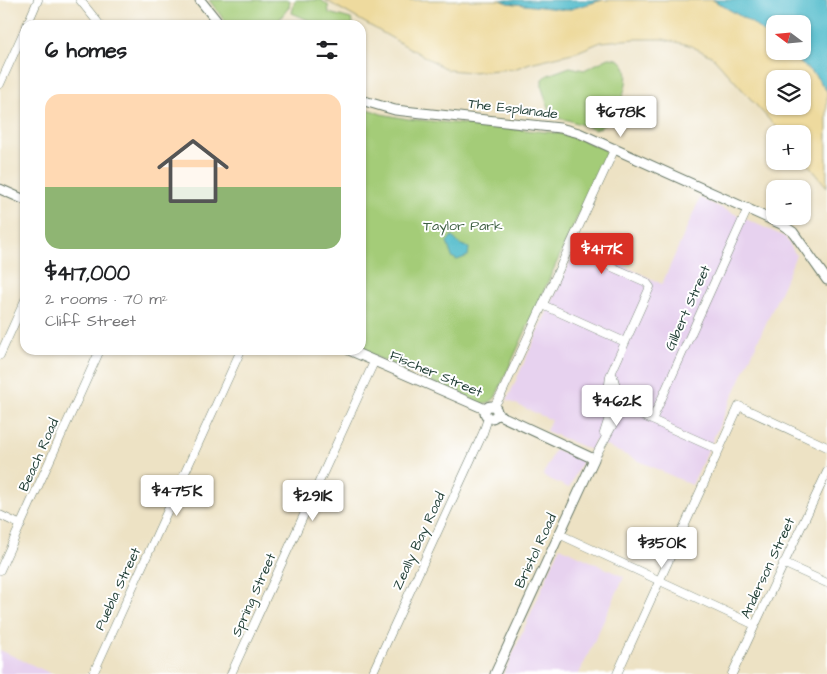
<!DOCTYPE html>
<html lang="en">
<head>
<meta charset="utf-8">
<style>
	:root { --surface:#fff; --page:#f2f2f2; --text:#202124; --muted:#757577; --accent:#d93025 }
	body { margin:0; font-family:"Architects Daughter",sans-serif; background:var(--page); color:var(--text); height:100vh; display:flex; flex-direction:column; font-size:19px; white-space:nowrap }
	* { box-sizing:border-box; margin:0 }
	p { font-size:16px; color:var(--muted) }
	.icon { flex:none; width:28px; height:28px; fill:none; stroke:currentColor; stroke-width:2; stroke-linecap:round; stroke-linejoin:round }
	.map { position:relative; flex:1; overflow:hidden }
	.details { position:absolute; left:20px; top:20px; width:346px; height:335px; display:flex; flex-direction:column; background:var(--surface); border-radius:15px; box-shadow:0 1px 4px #0004 }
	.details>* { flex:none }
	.needle { width:32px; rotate:286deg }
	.controls { position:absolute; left:766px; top:15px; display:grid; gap:10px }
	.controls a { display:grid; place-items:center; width:45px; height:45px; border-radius:10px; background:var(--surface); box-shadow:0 1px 4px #0004; font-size:25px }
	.price { position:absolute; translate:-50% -42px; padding:0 11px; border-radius:5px; background:#fff; color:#222; font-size:16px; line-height:32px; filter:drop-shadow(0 1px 2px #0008) }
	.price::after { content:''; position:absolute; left:50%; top:30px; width:15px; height:11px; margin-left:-8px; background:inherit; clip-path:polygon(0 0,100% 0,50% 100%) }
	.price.active { background:var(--accent); color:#fff }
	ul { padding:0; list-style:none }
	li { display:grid; align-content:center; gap:10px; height:265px; padding:0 25px }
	li span { display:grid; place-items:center; height:155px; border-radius:15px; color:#555 }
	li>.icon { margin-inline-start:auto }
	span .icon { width:90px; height:90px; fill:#fffc; stroke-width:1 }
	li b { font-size:21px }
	h2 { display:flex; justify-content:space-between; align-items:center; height:60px; padding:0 25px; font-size:21px }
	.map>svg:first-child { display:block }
</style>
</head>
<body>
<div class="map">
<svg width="827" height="674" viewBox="0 0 827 674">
	<rect width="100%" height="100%" fill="#fff"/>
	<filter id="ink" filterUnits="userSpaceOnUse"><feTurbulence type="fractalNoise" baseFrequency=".02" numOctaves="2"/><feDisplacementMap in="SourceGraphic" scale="10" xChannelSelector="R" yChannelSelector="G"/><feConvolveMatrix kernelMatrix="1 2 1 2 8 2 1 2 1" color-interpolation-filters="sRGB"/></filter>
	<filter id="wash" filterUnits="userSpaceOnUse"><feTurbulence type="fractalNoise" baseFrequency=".0096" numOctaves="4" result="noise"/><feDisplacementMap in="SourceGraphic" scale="20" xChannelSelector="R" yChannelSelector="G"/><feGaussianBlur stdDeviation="1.12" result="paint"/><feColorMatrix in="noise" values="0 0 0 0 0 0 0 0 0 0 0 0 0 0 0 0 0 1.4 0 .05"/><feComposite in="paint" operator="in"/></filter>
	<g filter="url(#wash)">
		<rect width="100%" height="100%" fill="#ede2c4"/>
		<!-- built -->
		<path fill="#e7d2ef" d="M700 198 785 237 796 255 784 284 692 485 595 441 591 450 546 431 551 420 507 400 578 244 662 284Z
			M555 449 582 461 569 488 543 476Z
			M560 547 624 577 579 674H504Z
			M0 650 52 674H0Z"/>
		<!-- green -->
		<path fill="#a4cc78" stroke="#628456" d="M209 0H290L289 7 275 25H228Z
			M295 0H321L328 5 329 13 351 19 354 25H320L292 13Z
			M609 58C639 57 624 99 614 114 610 119 604 124 600 128L594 129 568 120 551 117 542 88V79L548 75 570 67 584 70Z
			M361 106 381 114 408 119 558 133 574 137 604 149 607 152 495 398 490 402 482 404 360 350H361Z"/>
		<!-- sand -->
		<path fill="#eeda9e" stroke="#868c69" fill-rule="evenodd" d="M325 0H501L508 3 567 10 602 0H713L752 23 775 42V51H786L815 75 827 91V187L803 158 802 134H782L713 57 689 45 663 39H635L601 42 577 52 530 63 514 69 471 72 448 70ZM775 79H802V106H775Z"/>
		<!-- water -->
		<path fill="#4ebaca" stroke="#367c7f" d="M501 0H602L567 10 508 3Z
			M713 0H827V91L815 75 786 51H802V24H775V42L752 23Z
			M452 236 459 244 469 248 468 256 457 260 452 257 447 242Z"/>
	</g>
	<g filter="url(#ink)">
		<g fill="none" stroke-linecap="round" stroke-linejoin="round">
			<!-- minor casing -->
			<g stroke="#677766" stroke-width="9">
				<path id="minor" d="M80 0 100 25
					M27 25 38 0
					M0 84 25 29
					M569 248 646 282 650 287 610 376 609 384 614 405
					M543 305 625 342
					M0 355 25 300
					M613 376 621 404
					M494 406 501 395 615 148
					M624 409 634 412 719 450
					M652 420 748 208
					M604 433 612 408
					M594 459 618 415
					M0 515 21 525
					M559 534 755 625
					M783 563 827 583
					M0 570 100 350
					M93 674 241 350
					M231 674 374 362
					M372 674 483 433 488 418
					M617 674 739 406 827 447
					M732 674 827 472"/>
			</g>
			<!-- tertiary casing -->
			<g stroke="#677766" stroke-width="11">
				<path id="tertiary" d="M200 0 220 25
					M361 100 395 110 560 128 579 133 781 224 793 232 827 280
					M0 189 25 200
					M349 350 485 409
					M485 412a6 6 0 1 1 12 0a6 6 0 1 1-12 0Z
					M495 674 594 459 497 414"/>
			</g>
			<!-- minor -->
			<use href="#minor" stroke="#fff" stroke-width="8"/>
			<!-- tertiary -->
			<use href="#tertiary" stroke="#fff" stroke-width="9"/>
		</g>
	</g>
	<g text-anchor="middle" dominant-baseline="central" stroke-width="4" stroke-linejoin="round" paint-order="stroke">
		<!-- street labels -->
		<g font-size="14" fill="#1f3d34" stroke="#fff">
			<text transform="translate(513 109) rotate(7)">The Esplanade</text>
			<text transform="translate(688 308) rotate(-66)">Gilbert Street</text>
			<text transform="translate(436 374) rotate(23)">Fischer Street</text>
			<text transform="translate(39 455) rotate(-66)">Beach Road</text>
			<text transform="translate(419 541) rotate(-65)">Zeally Bay Road</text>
			<text transform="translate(536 551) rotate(-65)">Bristol Road</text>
			<text transform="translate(768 568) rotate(-65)">Anderson Street</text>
			<text transform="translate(118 589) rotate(-65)">Puebla Street</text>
			<text transform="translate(254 595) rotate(-66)">Spring Street</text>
		</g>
		<!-- park labels -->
		<g font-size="14" fill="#406145" stroke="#fff">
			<text x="463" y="226">Taylor Park</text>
		</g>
	</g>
</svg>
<div class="controls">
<a><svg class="needle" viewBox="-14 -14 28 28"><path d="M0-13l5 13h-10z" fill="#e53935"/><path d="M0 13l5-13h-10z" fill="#757577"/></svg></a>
<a><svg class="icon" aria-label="layers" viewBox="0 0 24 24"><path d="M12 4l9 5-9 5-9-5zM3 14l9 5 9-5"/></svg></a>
<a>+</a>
<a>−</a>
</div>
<b class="price" style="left:621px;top:138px">$678K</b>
<b class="price active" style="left:602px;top:275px">$417K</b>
<b class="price" style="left:617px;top:427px">$462K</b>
<b class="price" style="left:177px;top:517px">$475K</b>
<b class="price" style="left:313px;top:522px">$291K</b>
<b class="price" style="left:662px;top:569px">$350K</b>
<section class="details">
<h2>6 homes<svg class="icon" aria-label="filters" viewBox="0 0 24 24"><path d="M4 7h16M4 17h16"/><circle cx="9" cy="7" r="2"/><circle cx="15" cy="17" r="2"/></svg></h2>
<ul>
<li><span style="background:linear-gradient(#ffd9b3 60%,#8fb573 0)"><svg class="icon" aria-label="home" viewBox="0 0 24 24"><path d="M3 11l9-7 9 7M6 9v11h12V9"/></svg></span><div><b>$417,000</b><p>2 rooms · 70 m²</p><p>Cliff Street</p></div></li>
</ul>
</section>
</div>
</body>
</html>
